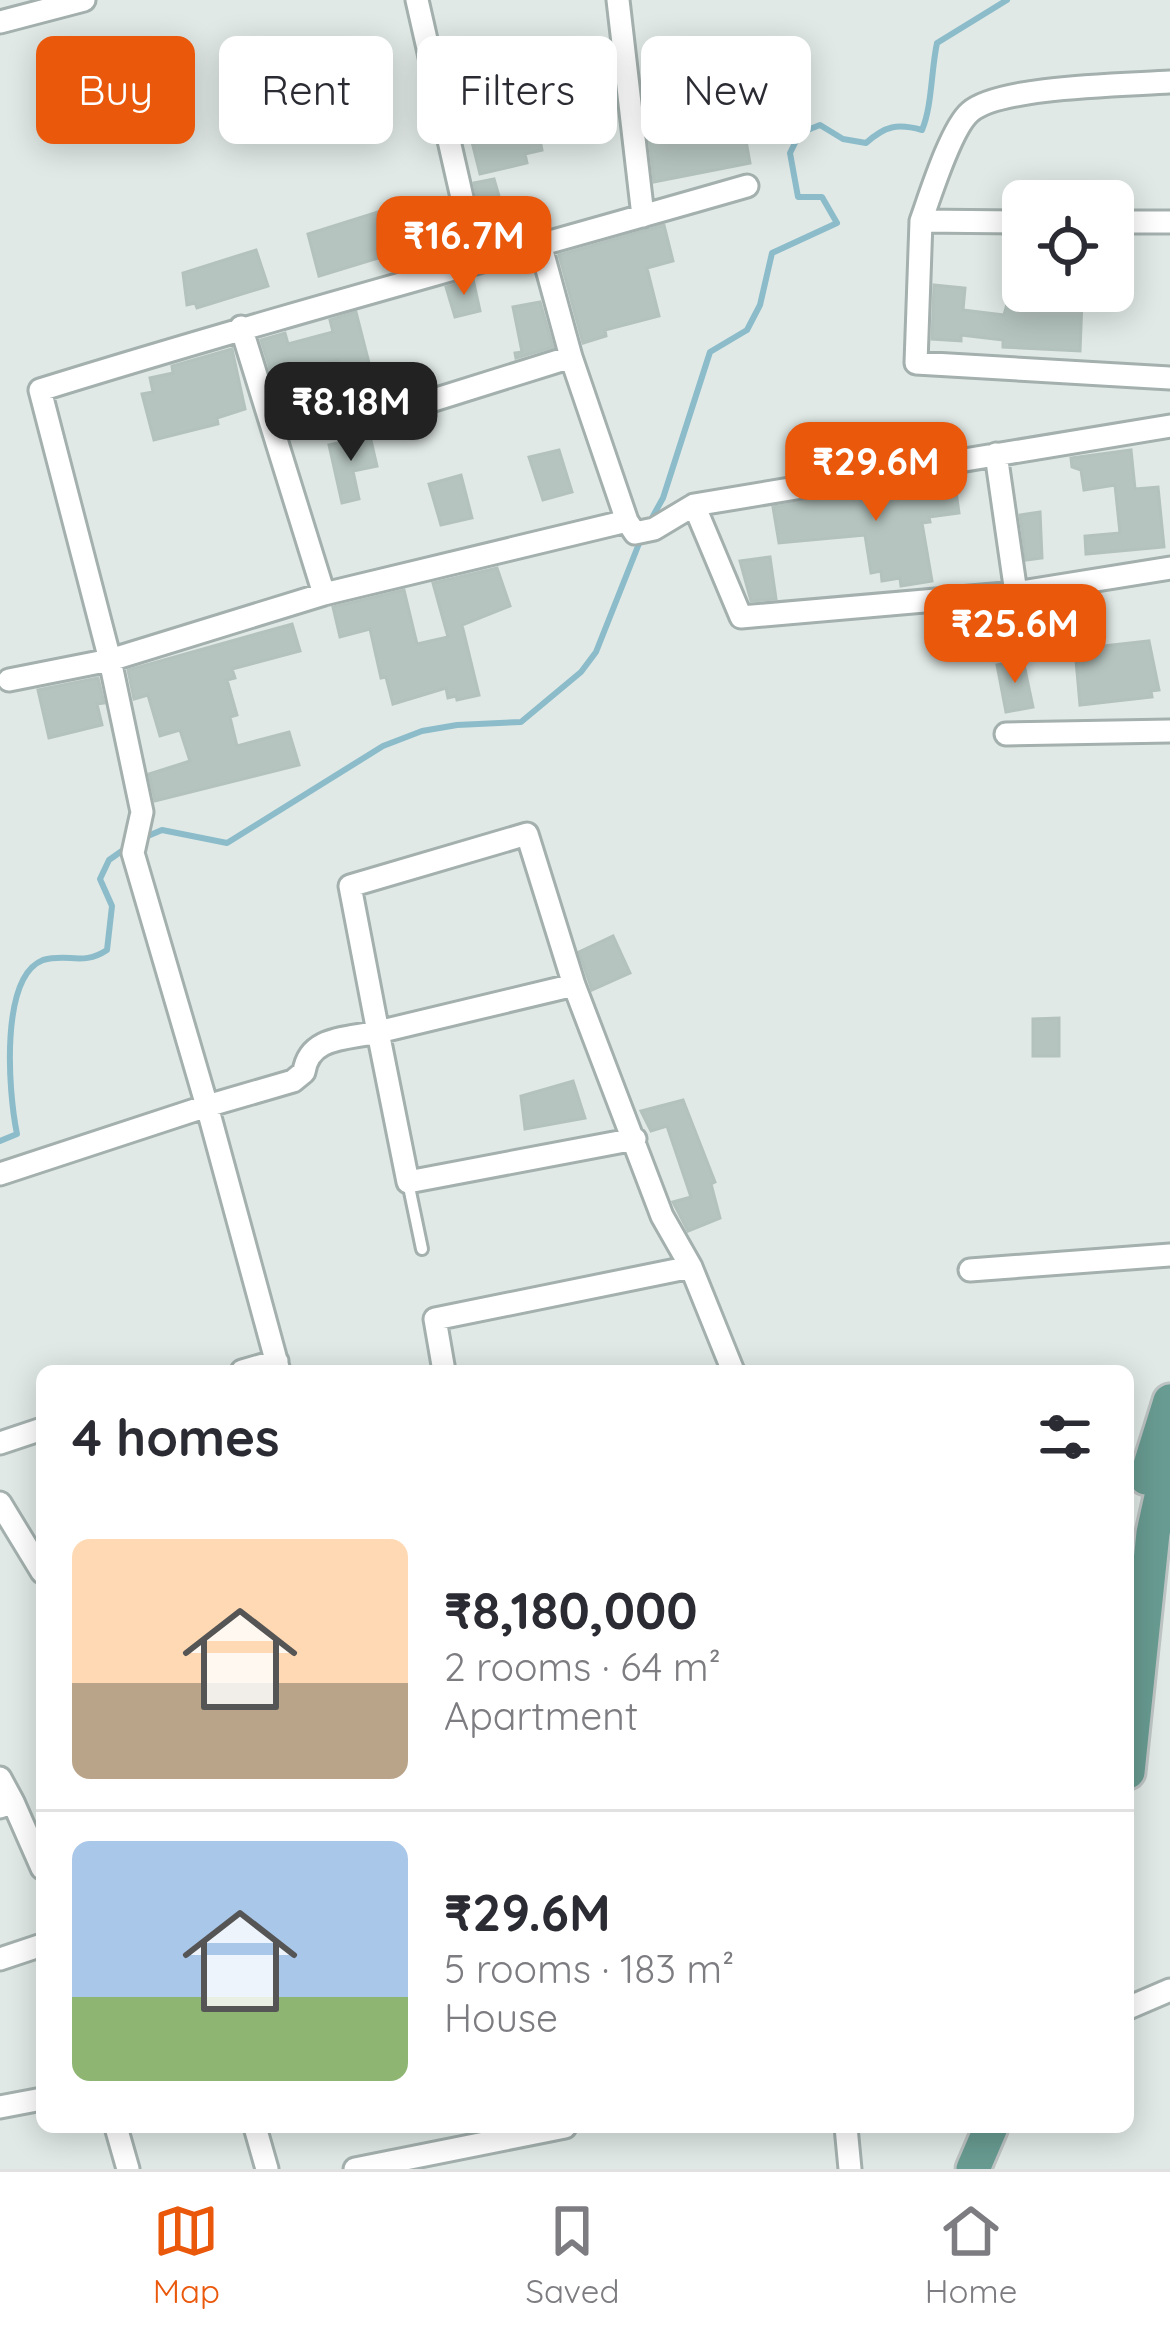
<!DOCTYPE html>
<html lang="en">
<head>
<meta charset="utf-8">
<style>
	:root { --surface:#fff; --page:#f2f2f3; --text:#2b2b33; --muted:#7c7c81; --line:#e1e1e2; --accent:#ea580c }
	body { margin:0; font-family:Quicksand,sans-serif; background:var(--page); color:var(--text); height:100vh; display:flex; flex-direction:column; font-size:45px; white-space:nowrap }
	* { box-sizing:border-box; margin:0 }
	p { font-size:39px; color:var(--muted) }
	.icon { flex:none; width:66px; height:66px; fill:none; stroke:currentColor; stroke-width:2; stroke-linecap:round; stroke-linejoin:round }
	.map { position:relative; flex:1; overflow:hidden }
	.sheet { position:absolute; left:36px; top:1365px; width:1098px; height:768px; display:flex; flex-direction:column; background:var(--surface); border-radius:18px; box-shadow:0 6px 30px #0003 }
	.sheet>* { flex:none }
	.guide { position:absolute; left:36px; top:36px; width:1098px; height:108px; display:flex; gap:24px }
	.buttons { position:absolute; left:1002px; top:180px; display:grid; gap:24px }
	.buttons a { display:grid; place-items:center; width:132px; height:132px; border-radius:18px; background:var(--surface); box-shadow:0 6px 30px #0003; font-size:60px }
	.price { position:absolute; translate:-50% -102px; padding:0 27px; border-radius:24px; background:var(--accent); color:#fff; font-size:39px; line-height:78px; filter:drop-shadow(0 3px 6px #0008) }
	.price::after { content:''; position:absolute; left:50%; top:72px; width:36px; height:27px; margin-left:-18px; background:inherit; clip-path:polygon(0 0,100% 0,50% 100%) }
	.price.selected { background:#222; color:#fff }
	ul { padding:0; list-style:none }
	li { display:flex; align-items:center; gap:36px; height:300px; padding:0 36px }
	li+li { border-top:3px solid var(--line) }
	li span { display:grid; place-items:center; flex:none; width:336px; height:240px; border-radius:18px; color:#555 }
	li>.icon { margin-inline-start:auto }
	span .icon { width:144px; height:144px; fill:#fffc; stroke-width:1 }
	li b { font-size:51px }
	h2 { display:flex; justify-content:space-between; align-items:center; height:144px; padding:0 36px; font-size:51px }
	.tag { padding:0 42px; border-radius:18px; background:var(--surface); box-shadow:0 6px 30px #0003; font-size:42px; line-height:108px }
	.tag.selected { background:var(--accent); color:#fff }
	.tab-bar { display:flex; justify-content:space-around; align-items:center; height:168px; border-top:3px solid var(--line); background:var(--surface); font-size:33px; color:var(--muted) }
	.tab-bar a { display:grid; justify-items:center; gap:6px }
	.tab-bar .selected { color:var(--accent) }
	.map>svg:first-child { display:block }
</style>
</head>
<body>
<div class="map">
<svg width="1170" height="2169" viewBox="0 0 1170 2169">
	<rect width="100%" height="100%" fill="#e0e9e6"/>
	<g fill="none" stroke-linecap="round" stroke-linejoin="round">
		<!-- stream -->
		<path stroke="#8cbcca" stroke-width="6" d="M648 525 663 498 710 352 747 330 760 305 772 253 837 223 822 197H798L790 153 800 133 820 125 843 139 866 143C885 126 897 123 922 130 932 107 931 71 937 43L1007 0
			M143 838 162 830 227 843 383 746 422 731 457 725 521 722 581 672 596 652 642 536
			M0 1141 17 1134C8 1090 0 977 43 960 69 953 83 966 107 950L112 906 100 879 109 860 126 848"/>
	</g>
	<!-- building -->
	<path fill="#b5c4bf" stroke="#b3c2bd" stroke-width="3" d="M530 87 542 150 525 154 527 163 480 174 464 110 497 103 495 96Z
		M740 107 750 163 654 182 648 130Z
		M494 179 506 220 484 228 474 183Z
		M410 202 421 245 319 276 308 234Z
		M664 225 673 261 647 268 659 316 605 330 606 336 583 343 559 255Z
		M256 250 268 286 197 308 195 303 187 305 183 273Z
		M473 279 480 311 455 317 446 287Z
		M934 285 965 288 963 310 1004 315 1009 297 1082 301 1080 351 1003 347V340L961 335V341L932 339Z
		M540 302 553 347 516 358 515 353 522 352 513 307Z
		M356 312 380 406 352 413 338 360 306 368 319 417 287 425 261 340 285 333 288 344 333 332 330 320Z
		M232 349 245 409 217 418 218 424 154 440 142 394 153 392 150 378 173 373 172 366Z
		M370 436 377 466 353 471 359 499 342 503 329 445Z
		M559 450 572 492 543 500 529 457Z
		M1131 450 1135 489 1158 487 1164 547 1086 554 1085 536 1120 533 1115 485 1084 490 1081 470 1072 467 1071 458Z
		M461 475 472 518 441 525 429 484Z
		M954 477 959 513 929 517 930 522 922 523 932 581 901 586 900 578 882 581 881 571 871 573 865 535 779 543 773 507Z
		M1040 512 1042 558 1026 560 1020 515Z
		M770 557 776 599 751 601 740 561Z
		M497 568 510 606 462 625 479 695 457 700 456 696 448 698 446 688 393 704 386 677 381 678 370 629 340 637 333 607 404 590 417 644 448 637 433 583Z
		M1088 596 1093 625 1064 627 1060 601Z
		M292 624 300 651 232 669 235 678 227 680 237 715 230 717 237 746 289 732 299 765 155 801 149 774 190 761 180 730 160 736 148 695 134 699 128 670Z
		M1149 641 1159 690 1151 691 1152 697 1080 705 1075 649Z
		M1023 660 1033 707 1006 712 997 665Z
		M98 678 104 703 97 704 102 725 49 738 38 690Z
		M613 936 630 973 592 990 579 952Z
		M1059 1018V1056H1033V1019Z
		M573 1081 585 1118 525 1129 521 1096Z
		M683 1100 715 1182 711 1184 720 1218 688 1231 673 1202 691 1197 667 1126 651 1131 641 1111Z"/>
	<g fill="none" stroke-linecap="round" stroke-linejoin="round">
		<!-- service casing -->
		<g stroke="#a3b0ad" stroke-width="16">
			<path id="service" d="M408 1182 422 1249"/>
		</g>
		<!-- minor casing -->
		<g stroke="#a3b0ad" stroke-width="27">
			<path id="minor" d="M417 0 476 259
				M618 0 643 216
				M0 22 84 0
				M921 221C930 196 951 128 970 112 999 86 1128 85 1170 82
				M1023 222 921 221 916 363 1170 378
				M1113 222H1170
				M541 247 571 357 627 521
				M241 327 324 594
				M424 403 571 357
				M996 454 1016 593
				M694 505 741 617 1016 593 1170 568
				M9 680 110 660 324 594 627 521 635 533 654 529 694 505 1170 426
				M1006 734 1170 731
				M574 985 378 1032 350 886 527 834 574 985 662 1216 691 1267 733 1371
				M0 1174 207 1106 133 853 142 812 110 660 40 390C275 317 511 254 747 186
				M970 1270 1170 1255
				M242 1371 277 1361
				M279 1371 207 1106 293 1081 304 1072C309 1036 347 1039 378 1032L408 1182 635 1139
				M444 1371 435 1319 691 1267
				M0 1443 42 1429
				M0 1503 42 1572
				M0 1778 13 1802
				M0 1807 13 1802 42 1868
				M0 1959 42 1945
				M1128 2008 1170 1990
				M0 2107 42 2099
				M116 2127 128 2169
				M255 2127 267 2169
				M846 2127 850 2169
				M355 2169 565 2127"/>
		</g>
		<!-- primary casing -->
		<g stroke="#bdc3c2" stroke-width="39">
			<path id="primary" d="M1146 1478 1170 1401
				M1128 1772 1153 1533 1170 1456
				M973 2169 991 2127"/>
		</g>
		<!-- service -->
		<use href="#service" stroke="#fff" stroke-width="10"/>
		<!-- minor -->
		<use href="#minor" stroke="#fff" stroke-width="21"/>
		<!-- primary -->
		<use href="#primary" stroke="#689b91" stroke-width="33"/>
	</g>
</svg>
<div class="buttons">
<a><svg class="icon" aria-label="locate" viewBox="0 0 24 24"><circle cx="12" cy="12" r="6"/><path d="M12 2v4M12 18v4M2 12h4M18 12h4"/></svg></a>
</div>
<b class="price" style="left:464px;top:298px">₹16.7M</b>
<b class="price selected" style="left:351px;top:464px">₹8.18M</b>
<b class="price" style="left:876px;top:524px">₹29.6M</b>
<b class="price" style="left:1015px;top:686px">₹25.6M</b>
<div class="guide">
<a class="tag selected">Buy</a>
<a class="tag">Rent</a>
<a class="tag">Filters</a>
<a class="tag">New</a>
</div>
<section class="sheet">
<h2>4 homes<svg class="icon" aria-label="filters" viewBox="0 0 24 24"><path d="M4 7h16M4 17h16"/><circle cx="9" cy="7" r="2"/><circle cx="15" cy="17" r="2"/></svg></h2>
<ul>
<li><span style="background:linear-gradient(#ffd9b3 60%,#b9a48a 0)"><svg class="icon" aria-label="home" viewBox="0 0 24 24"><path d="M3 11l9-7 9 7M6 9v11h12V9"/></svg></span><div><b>₹8,180,000</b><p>2 rooms · 64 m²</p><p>Apartment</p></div></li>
<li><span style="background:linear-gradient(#a9c7e8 65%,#8fb573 0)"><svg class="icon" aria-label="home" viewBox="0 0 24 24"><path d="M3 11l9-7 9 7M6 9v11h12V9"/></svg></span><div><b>₹29.6M</b><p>5 rooms · 183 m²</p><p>House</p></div></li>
</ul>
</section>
</div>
<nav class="tab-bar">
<a class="selected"><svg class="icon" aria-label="map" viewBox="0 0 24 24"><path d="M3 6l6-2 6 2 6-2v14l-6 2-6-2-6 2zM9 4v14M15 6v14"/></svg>Map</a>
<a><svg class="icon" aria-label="saved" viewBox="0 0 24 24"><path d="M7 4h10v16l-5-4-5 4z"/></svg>Saved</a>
<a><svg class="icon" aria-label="home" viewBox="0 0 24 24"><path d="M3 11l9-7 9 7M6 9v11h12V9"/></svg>Home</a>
</nav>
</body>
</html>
